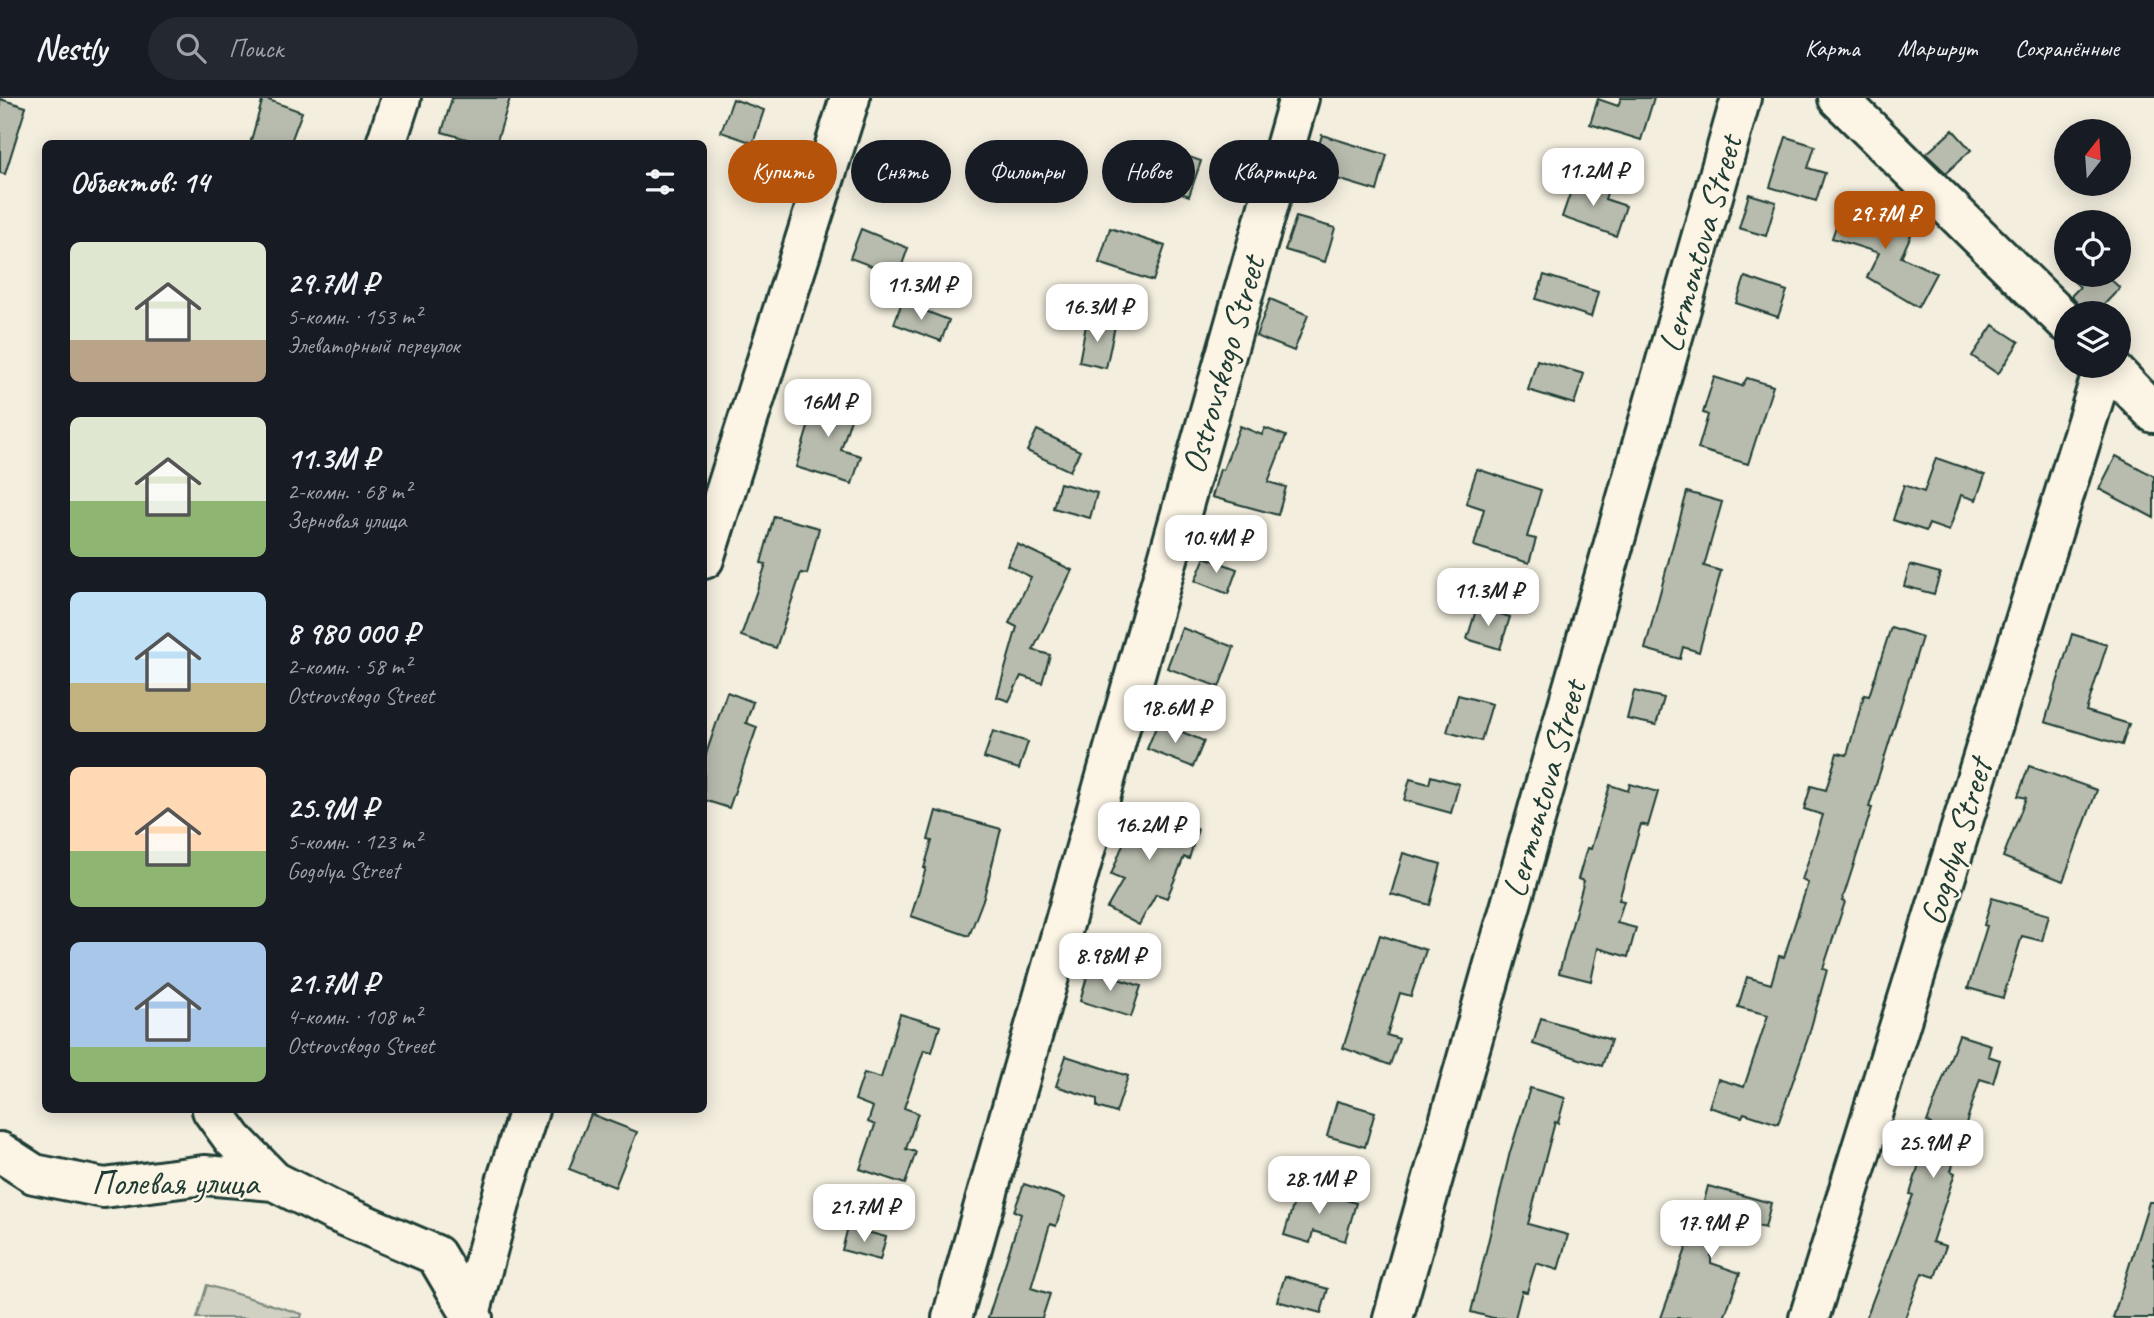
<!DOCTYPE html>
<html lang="ru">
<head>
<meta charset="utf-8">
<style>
	:root { --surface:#171b24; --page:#242831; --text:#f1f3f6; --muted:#9ea1a6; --line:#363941; --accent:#b45309 }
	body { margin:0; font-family:Caveat,sans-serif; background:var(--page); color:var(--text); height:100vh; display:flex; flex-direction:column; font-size:26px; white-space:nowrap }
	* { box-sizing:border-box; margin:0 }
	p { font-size:23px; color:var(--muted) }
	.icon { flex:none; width:38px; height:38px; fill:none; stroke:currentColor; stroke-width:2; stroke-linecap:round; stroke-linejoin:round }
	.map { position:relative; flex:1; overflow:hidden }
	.drawer { position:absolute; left:42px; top:42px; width:665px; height:973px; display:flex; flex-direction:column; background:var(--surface); border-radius:10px; box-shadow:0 4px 18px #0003 }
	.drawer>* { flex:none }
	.hud { position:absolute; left:728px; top:42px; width:665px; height:63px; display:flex; gap:14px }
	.needle { width:46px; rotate:17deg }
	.tools { position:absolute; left:2054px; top:21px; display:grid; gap:14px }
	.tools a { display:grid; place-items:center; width:77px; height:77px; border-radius:50%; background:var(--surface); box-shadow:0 4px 18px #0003; font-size:35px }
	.price { position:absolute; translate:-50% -60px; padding:0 16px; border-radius:14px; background:#fff; color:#222; font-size:23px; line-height:46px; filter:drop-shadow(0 2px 4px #0008) }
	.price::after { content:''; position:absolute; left:50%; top:42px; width:21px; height:16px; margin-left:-10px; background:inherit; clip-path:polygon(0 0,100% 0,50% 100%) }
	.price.selected { background:var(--accent); color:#fff }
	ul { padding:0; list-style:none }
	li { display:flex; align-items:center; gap:21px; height:175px; padding:0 28px }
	li span { display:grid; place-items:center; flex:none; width:196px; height:140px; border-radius:10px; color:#555 }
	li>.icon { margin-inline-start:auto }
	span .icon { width:84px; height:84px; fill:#fffc; stroke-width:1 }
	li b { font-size:30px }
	h2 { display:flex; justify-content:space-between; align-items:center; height:84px; padding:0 28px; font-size:30px }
	.pill { padding:0 24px; border-radius:32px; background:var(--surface); box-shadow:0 4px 18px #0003; font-size:24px; line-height:63px }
	.pill.selected { background:var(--accent); color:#fff }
	header { display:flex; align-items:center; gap:42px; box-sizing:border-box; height:98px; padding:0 35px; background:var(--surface); border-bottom:2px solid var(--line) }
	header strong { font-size:33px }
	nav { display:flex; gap:38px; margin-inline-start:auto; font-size:24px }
	.search { width:490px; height:63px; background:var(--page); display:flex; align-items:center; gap:18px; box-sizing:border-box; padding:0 24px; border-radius:38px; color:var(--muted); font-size:26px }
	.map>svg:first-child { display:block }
</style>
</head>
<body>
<header>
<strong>Nestly</strong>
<div class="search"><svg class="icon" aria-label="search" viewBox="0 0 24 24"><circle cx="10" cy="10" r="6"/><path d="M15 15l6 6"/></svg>Поиск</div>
<nav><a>Карта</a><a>Маршрут</a><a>Сохранённые</a></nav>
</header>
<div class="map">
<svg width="2154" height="1220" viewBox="0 0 2154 1220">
	<rect width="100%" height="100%" fill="#f3eede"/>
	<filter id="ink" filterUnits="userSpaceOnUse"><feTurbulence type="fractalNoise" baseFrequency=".0143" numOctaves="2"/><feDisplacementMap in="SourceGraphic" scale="14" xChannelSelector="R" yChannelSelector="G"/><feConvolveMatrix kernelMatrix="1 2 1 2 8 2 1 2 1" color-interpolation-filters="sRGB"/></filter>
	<g filter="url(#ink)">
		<!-- green -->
		<path fill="#d0d1c2" stroke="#78877b" stroke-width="2" d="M207 1187 302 1216 301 1220H197Z"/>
		<!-- building -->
		<path fill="#b8bcae" stroke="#1f3d34" stroke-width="2" d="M263 0 302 14 290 46H250Z
			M452 0H510L496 46H484L442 34Z
			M1621 0H1654L1641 42 1590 26 1598 1 1618 8Z
			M0 1 26 9 5 76 0 75Z
			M733 1 764 12 753 45 721 34Z
			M1953 32 1971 52 1946 75 1926 56Z
			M1322 37 1387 57 1377 93 1311 73Z
			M1786 39 1815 48 1808 70 1825 75 1816 103 1770 89Z
			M1155 47 1201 63 1189 98 1143 81Z
			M888 58 933 71 926 99 880 87Z
			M1575 81 1608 92 1605 101 1626 108 1616 138 1562 119Z
			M1749 96 1776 104 1766 138 1739 130Z
			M1844 105 1882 117 1884 110 1911 137 1901 159 1936 175 1918 209 1867 179 1879 155 1832 140Z
			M1296 119 1335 130 1325 164 1285 152Z
			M1110 130 1165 148 1153 183 1099 165Z
			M861 131 908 150 898 178 850 160Z
			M1544 177 1598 194 1591 219 1536 201Z
			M2067 177H2106L2120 190 2096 215H2086L2071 198 2080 189Z
			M1745 179 1787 193 1778 219 1736 205Z
			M1270 201 1308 217 1294 253 1256 238Z
			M902 204 949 222 941 243 894 226Z
			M1087 222 1115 228 1106 270 1079 264Z
			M1993 227 2019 244 1998 276 1972 258Z
			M1537 262 1584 276 1574 306 1528 292Z
			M1714 279 1742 288 1747 280 1773 288 1748 366 1698 351 1708 317 1703 315Z
			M810 294 855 308 841 352 861 358 852 386 796 369 809 326 801 324Z
			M1240 328 1262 337 1265 330 1286 338 1268 384 1286 389 1278 417 1212 399 1220 371 1223 372Z
			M1037 332 1080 353 1070 373 1027 353Z
			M2116 358 2154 378V420L2099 391Z
			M1936 360 1985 377 1976 402 1961 397 1949 433 1929 426 1926 433 1893 422 1904 387 1924 394Z
			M1477 371 1541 392 1527 439 1536 441 1529 465 1474 448 1484 411 1466 405Z
			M1060 385 1097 395 1090 420 1053 410Z
			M1687 394 1722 404 1704 468 1721 473 1699 554 1683 549 1680 561 1645 551Z
			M774 418 819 430 807 476 801 475 776 550 741 538 766 466 761 465Z
			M1017 446 1072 472 1033 552 1050 557 1042 585 1021 578 1009 603 997 599 1017 529 1009 525 1031 479 1007 467Z
			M1205 459 1237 471 1228 496 1195 483Z
			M1910 467 1940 475 1934 496 1904 488Z
			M1477 509 1510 519 1500 551 1467 541Z
			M1891 529 1922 539 1869 709 1872 710 1842 803 1845 804 1823 871 1827 872 1808 940 1778 1026 1744 1015 1742 1019 1709 1009 1718 981 1744 989 1768 917 1738 909 1747 879 1771 886 1779 858 1784 859 1808 785 1802 782 1823 717 1804 711 1811 688 1826 692 1837 655 1847 657 1864 597 1869 598Z
			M1182 530 1234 549 1219 589 1167 570Z
			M2072 536 2107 547 2086 613 2129 626 2122 647 2045 624Z
			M1634 593 1664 600 1656 627 1627 621Z
			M727 594 753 604 746 625 757 629 729 710 704 702V662Z
			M1458 597 1492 606 1481 643 1447 634Z
			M1158 624 1204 643 1193 669 1147 651Z
			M993 633 1028 644 1019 671 984 660Z
			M2029 668 2097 692 2063 783 2003 759 2026 700 2018 698Z
			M1431 678 1459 686 1451 715 1404 702 1410 681 1429 686Z
			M1630 686 1658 694 1648 728 1641 726 1619 802 1624 803 1617 825 1636 830 1628 859 1598 850 1591 883 1559 875 1584 783 1578 781 1587 750 1591 751 1610 687 1628 693Z
			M1130 710 1198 731 1189 761 1184 759 1167 800 1156 796 1139 827 1107 810 1123 782 1111 777 1125 741 1121 739Z
			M936 713 1001 731 984 799 969 838 911 818 926 770H924L932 743 928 742Z
			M1403 755 1441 766 1430 807 1391 796Z
			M1992 800 2049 817 2042 843 2022 838 2003 900 1968 890 1987 828 1984 827Z
			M1380 837 1426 852 1411 898 1400 895 1387 937 1399 941 1390 967 1343 950Z
			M1089 872 1141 888 1131 919 1080 903Z
			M900 916 940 928 932 954 924 952 904 1010 918 1015 906 1051 916 1054 905 1086 860 1071 875 1027 868 1024 873 1009 855 1002 864 975 881 980Z
			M1541 920 1611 942 1602 968 1533 946Z
			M1959 937 1991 947 1988 958 2000 962 1993 985 1980 981 1951 1073 1955 1075 1932 1144 1946 1148 1935 1179 1922 1175 1905 1220H1866L1913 1097 1910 1096 1931 1026 1927 1024Z
			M1066 958 1128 978 1116 1015 1097 1009V1001L1056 988Z
			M1530 990 1565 1000 1558 1025 1555 1024 1528 1126 1568 1137 1558 1172 1536 1165 1527 1194 1522 1193 1515 1220H1493L1471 1214 1510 1054Z
			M1337 1003 1375 1014 1365 1049 1327 1038Z
			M591 1016 637 1034 615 1089 569 1071Z
			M1024 1086 1065 1100 1056 1128 1050 1126 1031 1190 1050 1196 1042 1220H988L1021 1116 1014 1113Z
			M1299 1088 1356 1105 1345 1143 1313 1133 1310 1145 1284 1137Z
			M1708 1088 1771 1105 1765 1130 1712 1116 1711 1165 1740 1175 1724 1220H1661L1687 1148 1692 1149Z
			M2149 1104H2154V1220H2113Z
			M848 1129 886 1139 880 1162 842 1152Z
			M1285 1178 1328 1191 1321 1215 1277 1203Z"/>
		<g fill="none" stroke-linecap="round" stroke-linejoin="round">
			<!-- minor casing -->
			<g stroke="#1f3d34" stroke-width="44">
				<path id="minor" d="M1838 0 2067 225
					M386 46 401 0
					M2109 268 2154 315
					M704 461 850 0
					M212 1012 233 1041 274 1083
					M0 1054 34 1076 104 1090 204 1077 274 1083 333 1113 436 1157 473 1220
					M470 1216 506 1084 529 1012
					M952 1220 1299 0
					M1393 1220 1741 0
					M1809 1220 2104 268"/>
			</g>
			<!-- minor -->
			<use href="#minor" stroke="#fcf5e5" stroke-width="38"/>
		</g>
	</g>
	<g text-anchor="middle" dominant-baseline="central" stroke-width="5" stroke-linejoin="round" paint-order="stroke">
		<!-- street labels -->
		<g font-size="35" fill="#1f3d34" stroke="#fcf5e5">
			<text transform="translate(1700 146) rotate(-74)">Lermontova Street</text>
			<text transform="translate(1223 267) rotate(-74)">Ostrovskogo Street</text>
			<text transform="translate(1544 691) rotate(-74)">Lermontova Street</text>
			<text transform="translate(1956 744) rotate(-73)">Gogolya Street</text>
			<text x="175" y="1084">Полевая улица</text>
		</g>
	</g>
</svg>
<div class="tools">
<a><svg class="needle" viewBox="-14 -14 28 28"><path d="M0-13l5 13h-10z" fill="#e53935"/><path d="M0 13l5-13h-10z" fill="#9ea1a6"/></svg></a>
<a><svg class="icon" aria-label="locate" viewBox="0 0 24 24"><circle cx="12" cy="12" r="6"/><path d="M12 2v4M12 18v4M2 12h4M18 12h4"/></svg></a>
<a><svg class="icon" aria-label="layers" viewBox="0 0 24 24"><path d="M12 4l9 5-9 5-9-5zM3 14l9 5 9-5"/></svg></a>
</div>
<b class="price" style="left:1593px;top:110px">11.2M ₽</b>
<b class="price selected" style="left:1885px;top:153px">29.7M ₽</b>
<b class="price" style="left:921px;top:224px">11.3M ₽</b>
<b class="price" style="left:1097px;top:246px">16.3M ₽</b>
<b class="price" style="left:828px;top:341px">16M ₽</b>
<b class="price" style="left:1216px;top:477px">10.4M ₽</b>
<b class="price" style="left:1488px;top:530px">11.3M ₽</b>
<b class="price" style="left:1175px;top:647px">18.6M ₽</b>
<b class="price" style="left:1149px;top:764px">16.2M ₽</b>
<b class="price" style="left:1110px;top:895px">8.98M ₽</b>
<b class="price" style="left:1933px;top:1082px">25.9M ₽</b>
<b class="price" style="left:1319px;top:1118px">28.1M ₽</b>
<b class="price" style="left:864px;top:1146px">21.7M ₽</b>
<b class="price" style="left:1711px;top:1162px">17.9M ₽</b>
<div class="hud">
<a class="pill selected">Купить</a>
<a class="pill">Снять</a>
<a class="pill">Фильтры</a>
<a class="pill">Новое</a>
<a class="pill">Квартира</a>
</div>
<section class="drawer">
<h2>Объектов: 14<svg class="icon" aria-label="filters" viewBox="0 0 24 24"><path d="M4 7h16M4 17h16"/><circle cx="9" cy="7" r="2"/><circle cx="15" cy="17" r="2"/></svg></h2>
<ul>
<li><span style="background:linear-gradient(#dfe7d0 70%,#b9a48a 0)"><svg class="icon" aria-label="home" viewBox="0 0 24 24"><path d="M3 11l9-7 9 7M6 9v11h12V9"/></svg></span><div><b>29.7M ₽</b><p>5-комн. · 153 m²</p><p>Элеваторный переулок</p></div></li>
<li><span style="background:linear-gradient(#dfe7d0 60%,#8fb573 0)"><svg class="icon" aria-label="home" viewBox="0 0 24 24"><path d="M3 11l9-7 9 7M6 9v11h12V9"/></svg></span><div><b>11.3M ₽</b><p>2-комн. · 68 m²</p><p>Зерновая улица</p></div></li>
<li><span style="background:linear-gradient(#bfe0f5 65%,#c2b280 0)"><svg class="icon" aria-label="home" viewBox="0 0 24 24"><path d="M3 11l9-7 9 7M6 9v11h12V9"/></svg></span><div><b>8 980 000 ₽</b><p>2-комн. · 58 m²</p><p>Ostrovskogo Street</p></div></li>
<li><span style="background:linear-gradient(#ffd9b3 60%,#8fb573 0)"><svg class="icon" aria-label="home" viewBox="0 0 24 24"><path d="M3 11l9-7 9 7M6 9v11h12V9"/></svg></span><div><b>25.9M ₽</b><p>5-комн. · 123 m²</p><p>Gogolya Street</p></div></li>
<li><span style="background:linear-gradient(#a9c7e8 75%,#8fb573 0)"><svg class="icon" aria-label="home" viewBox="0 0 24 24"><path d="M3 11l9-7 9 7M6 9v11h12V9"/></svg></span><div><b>21.7M ₽</b><p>4-комн. · 108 m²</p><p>Ostrovskogo Street</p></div></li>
</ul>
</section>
</div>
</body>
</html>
